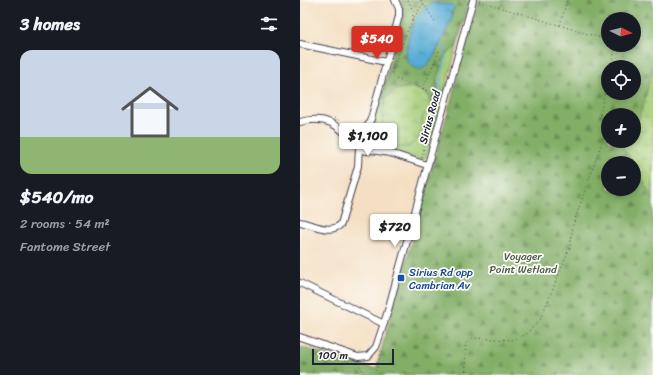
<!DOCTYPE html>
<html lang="en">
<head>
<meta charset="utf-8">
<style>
	:root { --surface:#171b24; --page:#242831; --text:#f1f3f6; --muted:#9ea1a6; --line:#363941; --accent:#d93025 }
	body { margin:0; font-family:Sriracha,sans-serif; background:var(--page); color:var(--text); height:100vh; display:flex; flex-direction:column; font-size:15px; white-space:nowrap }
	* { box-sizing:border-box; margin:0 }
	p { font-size:13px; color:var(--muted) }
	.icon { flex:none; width:22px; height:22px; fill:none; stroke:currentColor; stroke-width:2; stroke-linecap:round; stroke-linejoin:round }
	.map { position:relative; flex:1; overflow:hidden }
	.panel { display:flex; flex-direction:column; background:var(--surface); width:300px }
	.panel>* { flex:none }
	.needle { width:26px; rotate:96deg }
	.controls { position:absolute; left:301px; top:12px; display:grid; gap:8px }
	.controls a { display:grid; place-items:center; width:40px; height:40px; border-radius:50%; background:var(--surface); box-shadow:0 2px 6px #0003; font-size:20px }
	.scale { position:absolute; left:12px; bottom:10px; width:82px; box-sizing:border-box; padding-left:4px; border:2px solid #22223b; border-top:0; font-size:11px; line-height:14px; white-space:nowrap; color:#22223b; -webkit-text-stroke:3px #fdfcf7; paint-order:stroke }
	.price { position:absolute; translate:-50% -34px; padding:0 9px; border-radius:4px; background:#fff; color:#222; font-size:13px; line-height:26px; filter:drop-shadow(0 1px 2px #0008) }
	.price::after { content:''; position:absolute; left:50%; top:24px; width:12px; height:9px; margin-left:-6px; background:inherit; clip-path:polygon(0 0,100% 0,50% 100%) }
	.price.current { background:var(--accent); color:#fff }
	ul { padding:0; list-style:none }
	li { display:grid; align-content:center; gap:8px; height:212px; padding:0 20px }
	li+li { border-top:1px solid var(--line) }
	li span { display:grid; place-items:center; height:124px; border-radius:12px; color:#555 }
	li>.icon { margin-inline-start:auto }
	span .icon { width:72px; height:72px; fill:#fffc; stroke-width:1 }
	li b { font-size:17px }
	h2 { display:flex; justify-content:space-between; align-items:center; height:48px; padding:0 20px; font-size:17px }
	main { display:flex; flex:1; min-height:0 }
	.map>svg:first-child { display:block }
</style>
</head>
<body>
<main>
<section class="panel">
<h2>3 homes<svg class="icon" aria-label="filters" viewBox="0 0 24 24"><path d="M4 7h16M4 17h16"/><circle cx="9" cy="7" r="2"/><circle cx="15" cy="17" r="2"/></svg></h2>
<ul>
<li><span style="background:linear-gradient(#c9d6e8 70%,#8fb573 0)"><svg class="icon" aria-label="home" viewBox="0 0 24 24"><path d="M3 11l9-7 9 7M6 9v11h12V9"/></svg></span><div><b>$540/mo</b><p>2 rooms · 54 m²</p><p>Fantome Street</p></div></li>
</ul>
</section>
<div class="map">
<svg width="353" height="375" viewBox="0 0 353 375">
	<defs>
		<pattern id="forest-firs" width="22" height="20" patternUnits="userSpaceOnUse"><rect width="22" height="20" fill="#82ae66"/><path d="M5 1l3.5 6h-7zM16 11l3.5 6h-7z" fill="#6a8d55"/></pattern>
		<pattern id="wetland-marsh" width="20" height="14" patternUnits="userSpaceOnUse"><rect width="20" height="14" fill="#a3ca75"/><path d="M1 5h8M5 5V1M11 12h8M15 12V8" fill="none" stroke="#8cad66"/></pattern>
		<pattern id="water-ripples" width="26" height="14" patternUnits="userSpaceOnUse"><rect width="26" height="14" fill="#59acd5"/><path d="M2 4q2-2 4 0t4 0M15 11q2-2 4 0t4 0" fill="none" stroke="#498cae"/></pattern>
	</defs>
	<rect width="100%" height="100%" fill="#fdfcf7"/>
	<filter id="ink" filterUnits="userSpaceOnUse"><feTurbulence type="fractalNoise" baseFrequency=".025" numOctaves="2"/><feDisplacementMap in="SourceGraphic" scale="8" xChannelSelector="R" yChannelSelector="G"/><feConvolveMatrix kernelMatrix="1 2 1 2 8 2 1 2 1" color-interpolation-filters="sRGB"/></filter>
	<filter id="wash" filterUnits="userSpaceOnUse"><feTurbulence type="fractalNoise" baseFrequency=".012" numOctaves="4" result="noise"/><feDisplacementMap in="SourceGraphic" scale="16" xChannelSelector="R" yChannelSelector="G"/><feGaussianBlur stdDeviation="0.9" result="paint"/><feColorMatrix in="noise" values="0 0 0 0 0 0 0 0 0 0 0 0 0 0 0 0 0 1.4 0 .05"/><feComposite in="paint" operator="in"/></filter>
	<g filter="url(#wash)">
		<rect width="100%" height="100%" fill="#f4dfc3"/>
		<!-- green -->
		<path fill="#a3ca75" stroke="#627658" d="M99 0H170L128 152 125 158 121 160C106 155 83 151 77 134 75 130 75 126 75 121L102 15V6Z"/>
		<!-- forest -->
		<path fill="url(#forest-firs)" stroke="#526850" fill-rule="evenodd" d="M113 0H166L167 5 155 48 145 55 137 78 138 89 130 102 129 98 96 90 86 98 82 99 104 16 103 1ZM137 3 154 9 152 12 153 15 134 56 122 69 106 47 113 26Z
			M179 0H353V375H0V347L76 369ZM308 19H334V45H308ZM308 67H334V93H308ZM308 115H334V141H308ZM308 163H334V189H308Z"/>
		<!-- wetland -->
		<path fill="url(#wetland-marsh)" stroke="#627658" d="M353 65V200L334 163 322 146 328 141H334V135L345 99Z
			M107 87C121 88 131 93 130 110 118 117 124 122 121 132 119 139 113 143 108 147L97 148 83 130 82 112 86 98 96 90Z"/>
		<!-- water -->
		<path fill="url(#water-ripples)" stroke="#3e6788" d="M132 3 152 5 154 7 152 12V19L134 56 125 67 120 70 111 65 107 61C105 46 110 26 119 14 122 10 128 6 132 3Z"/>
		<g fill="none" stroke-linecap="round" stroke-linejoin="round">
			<!-- stream -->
			<path stroke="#59acd5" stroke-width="1.5" d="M141 43 145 48 146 56 140 83 141 92"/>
		</g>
	</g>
	<g filter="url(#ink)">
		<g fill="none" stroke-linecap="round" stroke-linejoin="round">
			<!-- minor casing -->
			<g stroke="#423e4f" stroke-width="8">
				<path id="minor" d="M0 44 86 62
					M0 122C28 114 39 127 57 144
					M57 141a10 10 0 1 1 20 0a10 10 0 1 1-20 0Z
					M65 132 71 119 99 16V9L95 0
					M77 141 90 153
					M72 150 90 153 127 165
					M0 222C12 224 31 235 41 224L58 166 59 147
					M0 283 84 324
					M0 337 58 357 68 356 76 347 87 314 173 0"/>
			</g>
			<!-- path -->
			<path stroke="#423e4f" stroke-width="1" stroke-dasharray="1 3" stroke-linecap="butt" d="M108 0 113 11V20
				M121 0 136 23
				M179 1 308 40
				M260 25 267 0
				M311 67 316 45
				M123 89 139 51
				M34 118 40 121
				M50 129 56 131 60 128
				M122 158 129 121 134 111 133 96 126 90 96 79 92 73C100 52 108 20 124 4
				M57 363 61 367 64 375
				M69 375V372
				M75 375 81 351
				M166 375 165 344 172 338 213 340 225 335 240 320 270 247 273 225 307 128 299 118 308 80"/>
			<!-- minor -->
			<use href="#minor" stroke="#fff" stroke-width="6"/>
		</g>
	</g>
	<!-- markers -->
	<rect fill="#1a4fb4" stroke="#fdfcf7" stroke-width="1.5" x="97" y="274" width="8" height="8" rx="2"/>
	<g text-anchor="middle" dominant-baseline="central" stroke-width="3.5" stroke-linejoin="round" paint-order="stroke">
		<!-- street labels -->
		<g font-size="11" fill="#22223b" stroke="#fdfcf7">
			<text transform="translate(130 117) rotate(-75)">Sirius Road</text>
		</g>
		<!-- park labels -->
		<g font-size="11" fill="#4f5d4f" stroke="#fdfcf7">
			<text x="223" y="256">Voyager<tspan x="223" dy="13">Point Wetland</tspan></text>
		</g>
		<!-- transit labels -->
		<g font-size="11" fill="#164399" stroke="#fdfcf7" text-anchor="start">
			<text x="109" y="272">Sirius Rd opp<tspan x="109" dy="13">Cambrian Av</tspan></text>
		</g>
	</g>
</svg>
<div class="controls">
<a><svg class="needle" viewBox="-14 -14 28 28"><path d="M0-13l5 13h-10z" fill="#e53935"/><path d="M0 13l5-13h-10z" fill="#9ea1a6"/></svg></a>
<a><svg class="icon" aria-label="locate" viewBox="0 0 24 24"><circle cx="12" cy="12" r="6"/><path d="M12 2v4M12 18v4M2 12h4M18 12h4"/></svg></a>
<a>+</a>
<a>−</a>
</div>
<div class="scale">100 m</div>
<b class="price current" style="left:77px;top:60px">$540</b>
<b class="price" style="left:68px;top:157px">$1,100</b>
<b class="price" style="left:95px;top:248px">$720</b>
</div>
</main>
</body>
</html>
